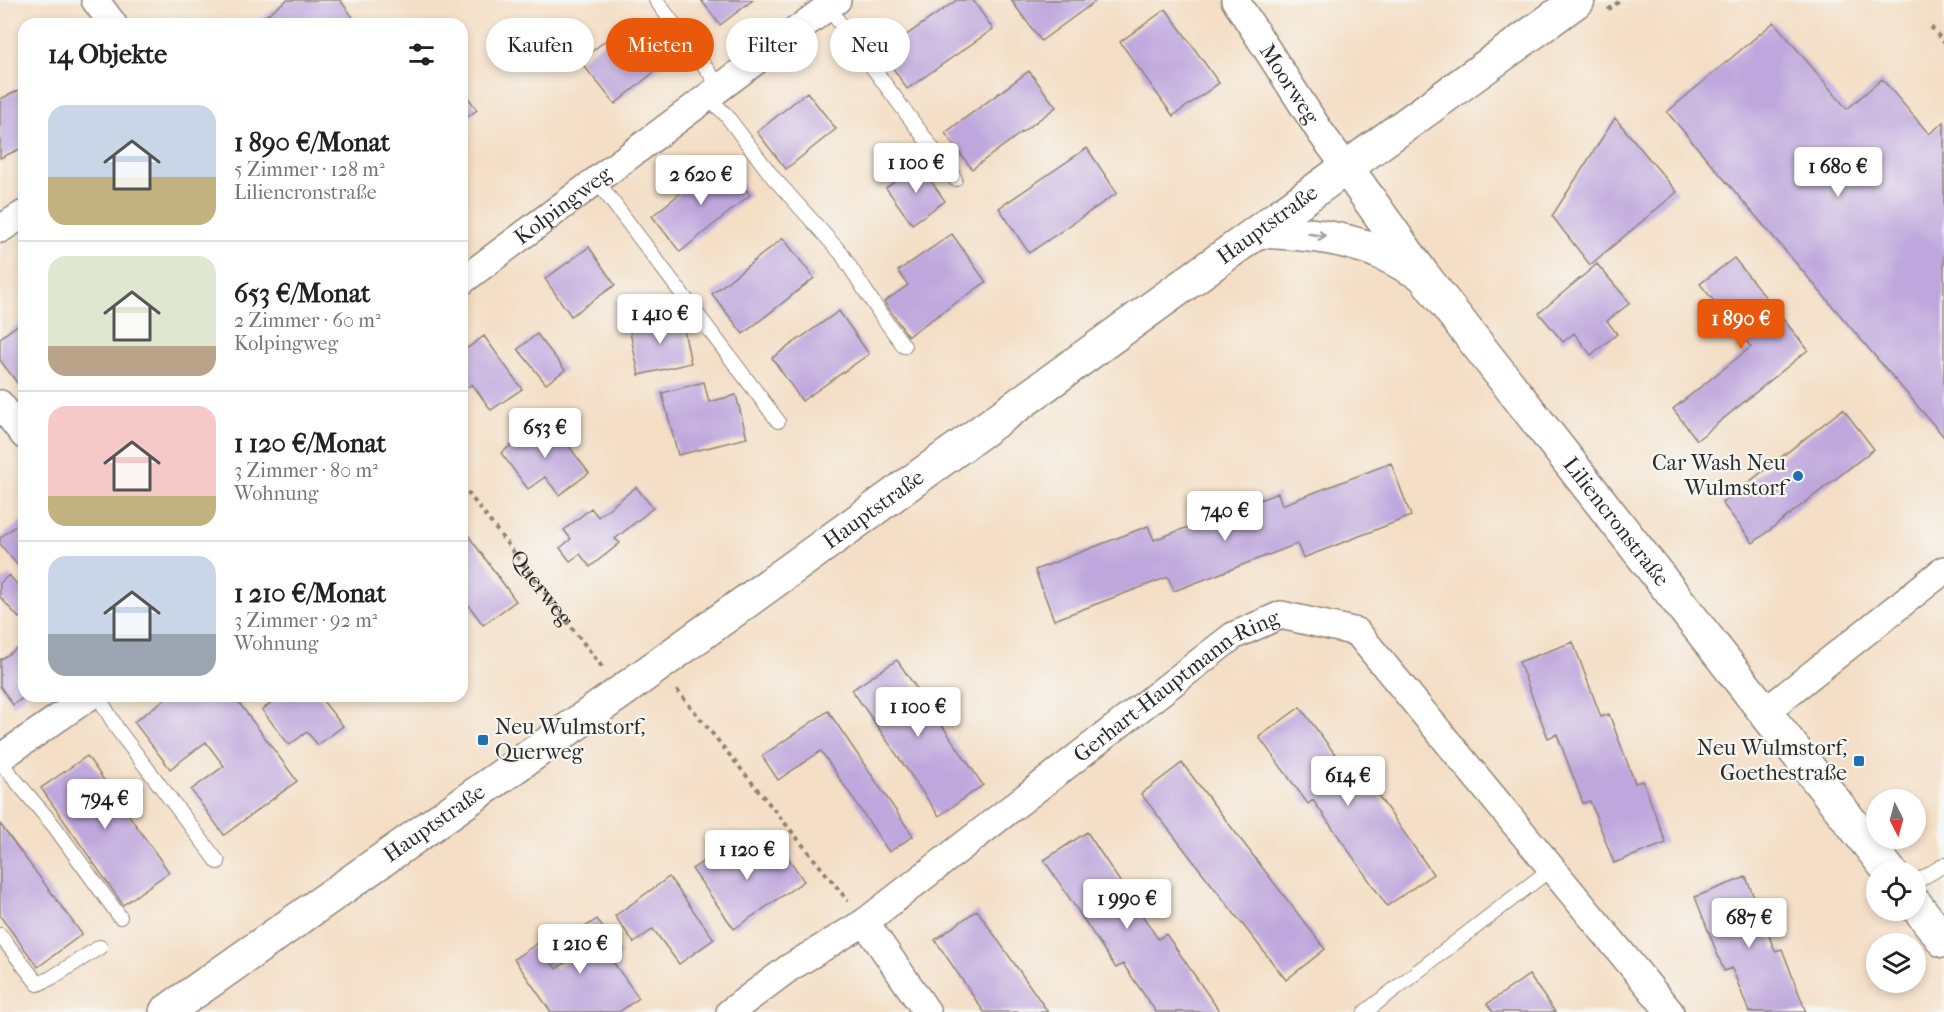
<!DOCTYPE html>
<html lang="de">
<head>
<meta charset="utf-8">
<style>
	:root { --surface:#fff; --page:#f2f2f2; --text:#222; --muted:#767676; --line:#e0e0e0; --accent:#ea580c }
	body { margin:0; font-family:"IM FELL French Canon",serif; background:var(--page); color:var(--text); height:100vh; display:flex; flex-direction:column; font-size:22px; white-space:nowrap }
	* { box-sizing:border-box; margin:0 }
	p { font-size:20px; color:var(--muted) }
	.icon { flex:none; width:33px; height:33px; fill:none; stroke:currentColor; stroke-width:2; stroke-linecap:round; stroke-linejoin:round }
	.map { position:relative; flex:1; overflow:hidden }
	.side { position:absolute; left:18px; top:18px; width:450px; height:684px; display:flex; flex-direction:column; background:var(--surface); border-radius:18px; box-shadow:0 3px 9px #0003 }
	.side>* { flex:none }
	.top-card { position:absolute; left:486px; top:18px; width:570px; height:54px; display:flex; gap:12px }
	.needle { width:39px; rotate:174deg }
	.fabs { position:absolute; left:1866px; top:789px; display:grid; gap:12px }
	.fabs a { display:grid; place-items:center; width:60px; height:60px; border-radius:50%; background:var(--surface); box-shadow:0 3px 9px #0003; font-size:30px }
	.price { position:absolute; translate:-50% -51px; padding:0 14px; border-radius:6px; background:#fff; color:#222; font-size:20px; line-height:39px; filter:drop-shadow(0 2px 3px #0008) }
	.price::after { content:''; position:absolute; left:50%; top:36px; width:18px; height:14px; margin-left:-9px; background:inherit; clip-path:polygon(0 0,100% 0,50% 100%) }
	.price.current { background:var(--accent); color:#fff }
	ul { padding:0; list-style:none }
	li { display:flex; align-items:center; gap:18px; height:150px; padding:0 30px }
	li+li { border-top:2px solid var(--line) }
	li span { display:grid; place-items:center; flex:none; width:168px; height:120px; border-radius:18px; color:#555 }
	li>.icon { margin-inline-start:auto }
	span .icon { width:72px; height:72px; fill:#fffc; stroke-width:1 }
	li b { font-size:26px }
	h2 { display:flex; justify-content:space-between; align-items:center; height:72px; padding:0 30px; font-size:26px }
	.chip { padding:0 21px; border-radius:27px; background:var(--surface); box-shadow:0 3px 9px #0003; font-size:21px; line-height:54px }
	.chip.current { background:var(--accent); color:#fff }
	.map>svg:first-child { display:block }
</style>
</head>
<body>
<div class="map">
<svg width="1944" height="1012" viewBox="0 0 1944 1012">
	<rect width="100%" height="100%" fill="#f6f6f2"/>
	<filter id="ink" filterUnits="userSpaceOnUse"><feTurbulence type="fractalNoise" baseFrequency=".0167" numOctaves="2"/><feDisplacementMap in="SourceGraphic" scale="12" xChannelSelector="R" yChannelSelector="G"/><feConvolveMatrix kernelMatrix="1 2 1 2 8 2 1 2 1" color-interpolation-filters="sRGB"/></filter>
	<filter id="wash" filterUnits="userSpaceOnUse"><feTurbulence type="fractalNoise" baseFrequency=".008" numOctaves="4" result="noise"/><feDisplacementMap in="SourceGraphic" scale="24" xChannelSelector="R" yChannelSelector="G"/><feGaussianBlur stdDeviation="1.35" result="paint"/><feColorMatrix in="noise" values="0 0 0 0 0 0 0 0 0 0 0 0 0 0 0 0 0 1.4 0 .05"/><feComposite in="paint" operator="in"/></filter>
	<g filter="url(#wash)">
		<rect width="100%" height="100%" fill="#f4dec5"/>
		<g id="blocks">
			<!-- building -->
			<path fill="#bfa7dd" d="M287 0H340L358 24H258L257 22Z
				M701 0H753L720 25Z
				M957 0H973L993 29 907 89 882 52Z
				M1011 0H1097L1041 41Z
				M1166 9 1219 83 1173 116 1120 42Z
				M631 20 665 63 615 104 580 61Z
				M1774 22 1847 109 1882 79 1929 134 1944 122V437L1667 112Z
				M1029 71 1056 107 972 169 945 133Z
				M24 88V147L0 158V99Z
				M462 89 477 110 462 121Z
				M807 92 836 129 786 169 757 132Z
				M1615 118 1677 192 1590 265 1552 216Z
				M1087 148 1117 193 1029 253 999 208Z
				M722 160 750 195 680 252 652 216Z
				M919 164 945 201 912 224 886 188Z
				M952 234 986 282 908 336 884 302 908 285 898 271Z
				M783 238 814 278 743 334 712 294Z
				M589 247 615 285 571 316 545 279Z
				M1734 258 1808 350 1697 440 1673 409 1751 347 1700 284Z
				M1597 264 1630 303 1607 321 1617 334 1591 355 1574 333 1563 342 1539 313Z
				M839 311 869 354 802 401 772 358Z
				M681 316 691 363 639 375 629 327Z
				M19 324 24 330V392L0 360V338Z
				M537 334 565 370 546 384 518 349Z
				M484 336 522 389 491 410 472 384 462 391V352Z
				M704 382 709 402 736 395 747 438 678 455 662 393Z
				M1843 409 1874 449 1753 543 1722 503Z
				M548 418 589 473 559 495 545 477 528 489 501 453Z
				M1391 463 1411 516 1303 558 1297 544 1174 591 1168 577 1054 620 1035 570 1148 526 1154 540 1278 493 1282 505Z
				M636 487 653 508 615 539 620 543 590 567 580 554 570 561 560 548 571 539 564 530 591 508 598 517Z
				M24 519V573L0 544V538Z
				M462 527 516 601 483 625 462 596Z
				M9 575 24 592V614L19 618 0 597V583Z
				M1573 642 1601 717 1609 714 1635 783 1643 781 1666 843 1614 863 1590 801 1583 803 1557 734 1548 738 1519 662Z
				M18 648 24 657V697L13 705 0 686V660Z
				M897 660 983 785 939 816 852 690Z
				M169 696H209L213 701 219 696H234L297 781 224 835 191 790 224 766 206 742 170 769 134 722Z
				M280 696H319L343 726 318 745 307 732 289 745 262 710Z
				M1300 707 1349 773 1338 783 1359 768 1433 874 1387 906 1313 800 1308 804 1259 737Z
				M828 711 913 836 889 852 821 751 778 780 762 756Z
				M87 756 169 872 123 905 41 788Z
				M1182 763 1325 949 1286 980 1141 794Z
				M0 824 82 934 38 967 0 916Z
				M1087 832 1158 939 1166 934 1220 1012H1156L1123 964 1116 968 1044 860Z
				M731 843 746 864 778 843 804 881 734 929 692 869Z
				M669 877 714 939 679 964 653 929 634 943 615 916Z
				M1746 877 1775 951 1782 949 1806 1012H1749L1732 968 1724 971 1695 897Z
				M977 910 1048 1012H984L935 940Z
				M597 919 622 955 613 962 639 998 619 1012H551L514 959 538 943 556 969 580 952 569 938Z
				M1529 975 1555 1012H1493L1487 1004Z"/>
		</g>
	</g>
	<g filter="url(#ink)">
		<use href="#blocks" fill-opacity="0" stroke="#908478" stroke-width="1.5"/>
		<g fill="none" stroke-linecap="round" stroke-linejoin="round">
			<!-- service casing -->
			<g stroke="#908478" stroke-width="16">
				<path id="service" d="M656 0 720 87
					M828 7 955 179
					M708 97 726 115 772 176 841 253 881 315 904 346
					M596 180 778 421
					M98 696 118 730 218 862
					M0 762 54 826 120 917
					M1916 882 1944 865
					M0 935 38 984 51 978 100 947
					M1365 1012 1552 868"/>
			</g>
			<!-- minor casing -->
			<g stroke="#908478" stroke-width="30">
				<g id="minor">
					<path d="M95 0 113 24"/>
					<path id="s2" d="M1235 0 1321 133 1346 167"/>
					<path d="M0 229 24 214"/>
					<path id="s3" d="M462 281 837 0"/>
					<path d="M0 404 24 435"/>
					<path d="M1766 711 1944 570"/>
					<path d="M0 758 90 696"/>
					<path d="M865 922 927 1012"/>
					<path id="s4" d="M730 1012 789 968 865 922 1233 636 1281 615 1357 632 1670 1012"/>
				</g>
			</g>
			<!-- tertiary casing -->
			<g stroke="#908478" stroke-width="36">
				<g id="tertiary">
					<path id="s5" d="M1346 167 1423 275 1890 872"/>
					<path d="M1259 231C1300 233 1340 236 1379 252 1392 257 1404 265 1416 271"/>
					<path d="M1916 905 1944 941"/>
				</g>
			</g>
			<!-- primary casing -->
			<g stroke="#908478" stroke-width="36">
				<g id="primary">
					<path id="s6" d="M166 1012 621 692 1578 0"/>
				</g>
			</g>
			<!-- path -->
			<g stroke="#908478" stroke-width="4" stroke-dasharray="4.5 4.5" stroke-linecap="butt">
				<path d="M1608 10 1621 0"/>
				<path d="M1931 27 1944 42"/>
				<path id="s1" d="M462 485 602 667"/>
				<path d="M677 690 848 901"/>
			</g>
			<!-- service -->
			<use href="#service" stroke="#fff" stroke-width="14"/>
			<!-- minor -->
			<use href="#minor" stroke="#fff" stroke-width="27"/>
			<!-- tertiary -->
			<use href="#tertiary" stroke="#fff" stroke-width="33"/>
			<!-- primary -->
			<use href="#primary" stroke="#fff" stroke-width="33"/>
		</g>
		<!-- one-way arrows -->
		<defs><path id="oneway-shaft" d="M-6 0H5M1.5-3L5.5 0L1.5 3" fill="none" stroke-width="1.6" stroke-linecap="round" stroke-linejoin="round" transform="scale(1.5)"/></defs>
		<use stroke="#a0a0a0" href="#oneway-shaft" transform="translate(1317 235) rotate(8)"/>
	</g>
	<!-- markers -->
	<g fill="#1f6fb2" stroke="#f6f6f2" stroke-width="2">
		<circle cx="1798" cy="476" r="6"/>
		<rect x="477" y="734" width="12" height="12" rx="3"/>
		<rect x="1853" y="755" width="12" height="12" rx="3"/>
	</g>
	<g text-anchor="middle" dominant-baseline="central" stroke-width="4.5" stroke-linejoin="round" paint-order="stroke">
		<!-- street labels -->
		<g font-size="22" fill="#2b2b2b" stroke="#f6f6f2">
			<text stroke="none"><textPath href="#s2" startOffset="100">Moorweg</textPath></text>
			<text stroke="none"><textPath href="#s3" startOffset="126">Kolpingweg</textPath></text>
			<text stroke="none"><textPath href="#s6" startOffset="1354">Hauptstraße</textPath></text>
			<text stroke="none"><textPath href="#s6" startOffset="868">Hauptstraße</textPath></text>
			<text stroke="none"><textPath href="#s5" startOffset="446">Liliencronstraße</textPath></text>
			<text stroke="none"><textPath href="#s1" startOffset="130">Querweg</textPath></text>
			<text stroke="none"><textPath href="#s4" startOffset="554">Gerhart-Hauptmann-Ring</textPath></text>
			<text stroke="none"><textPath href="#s6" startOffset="328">Hauptstraße</textPath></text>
		</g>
		<!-- poi labels -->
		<g font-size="22" fill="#2b2b2b" stroke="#f6f6f2" text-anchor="end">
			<text x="1786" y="463">Car Wash Neu<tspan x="1786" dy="25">Wulmstorf</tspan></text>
			<text x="495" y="727" text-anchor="start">Neu Wulmstorf,<tspan x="495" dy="25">Querweg</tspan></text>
			<text x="1847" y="748">Neu Wulmstorf,<tspan x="1847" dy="25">Goethestraße</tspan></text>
		</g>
	</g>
</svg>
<div class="fabs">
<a><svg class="needle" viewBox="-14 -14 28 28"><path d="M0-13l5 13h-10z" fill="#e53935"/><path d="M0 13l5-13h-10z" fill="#767676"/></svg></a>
<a><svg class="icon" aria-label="locate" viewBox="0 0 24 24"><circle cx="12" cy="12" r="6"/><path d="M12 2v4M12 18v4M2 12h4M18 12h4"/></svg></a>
<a><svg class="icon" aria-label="layers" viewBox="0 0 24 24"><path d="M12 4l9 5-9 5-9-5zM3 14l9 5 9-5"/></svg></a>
</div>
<b class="price" style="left:916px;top:194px">1 100 €</b>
<b class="price" style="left:1838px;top:198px">1 680 €</b>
<b class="price" style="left:701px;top:206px">2 620 €</b>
<b class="price" style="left:660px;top:345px">1 410 €</b>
<b class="price current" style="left:1741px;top:350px">1 890 €</b>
<b class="price" style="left:545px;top:459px">653 €</b>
<b class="price" style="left:1225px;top:542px">740 €</b>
<b class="price" style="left:918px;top:738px">1 100 €</b>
<b class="price" style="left:1348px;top:807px">614 €</b>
<b class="price" style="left:105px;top:830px">794 €</b>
<b class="price" style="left:747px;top:881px">1 120 €</b>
<b class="price" style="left:1127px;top:930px">1 990 €</b>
<b class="price" style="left:1749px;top:949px">687 €</b>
<b class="price" style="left:580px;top:975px">1 210 €</b>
<div class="top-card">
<a class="chip">Kaufen</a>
<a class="chip current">Mieten</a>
<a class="chip">Filter</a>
<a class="chip">Neu</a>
</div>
<section class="side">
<h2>14 Objekte<svg class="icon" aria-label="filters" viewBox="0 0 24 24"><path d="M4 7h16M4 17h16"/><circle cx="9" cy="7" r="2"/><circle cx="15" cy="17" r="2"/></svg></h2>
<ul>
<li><span style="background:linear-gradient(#c9d6e8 60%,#c2b280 0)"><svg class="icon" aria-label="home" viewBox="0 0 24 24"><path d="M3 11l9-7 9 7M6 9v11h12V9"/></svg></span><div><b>1 890 €/Monat</b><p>5 Zimmer · 128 m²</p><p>Liliencronstraße</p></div></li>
<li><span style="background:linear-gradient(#dfe7d0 75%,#b9a48a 0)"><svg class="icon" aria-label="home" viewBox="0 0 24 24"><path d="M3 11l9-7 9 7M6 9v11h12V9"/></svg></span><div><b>653 €/Monat</b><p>2 Zimmer · 60 m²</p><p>Kolpingweg</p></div></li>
<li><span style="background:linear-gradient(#f6c9c9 75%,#c2b280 0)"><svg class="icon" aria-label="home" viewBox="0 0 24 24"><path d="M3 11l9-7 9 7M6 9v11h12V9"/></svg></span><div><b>1 120 €/Monat</b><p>3 Zimmer · 80 m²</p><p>Wohnung</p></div></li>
<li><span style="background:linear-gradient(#c9d6e8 65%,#9aa5b1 0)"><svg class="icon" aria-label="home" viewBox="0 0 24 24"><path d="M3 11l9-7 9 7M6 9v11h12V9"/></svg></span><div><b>1 210 €/Monat</b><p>3 Zimmer · 92 m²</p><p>Wohnung</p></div></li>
</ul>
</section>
</div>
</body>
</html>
